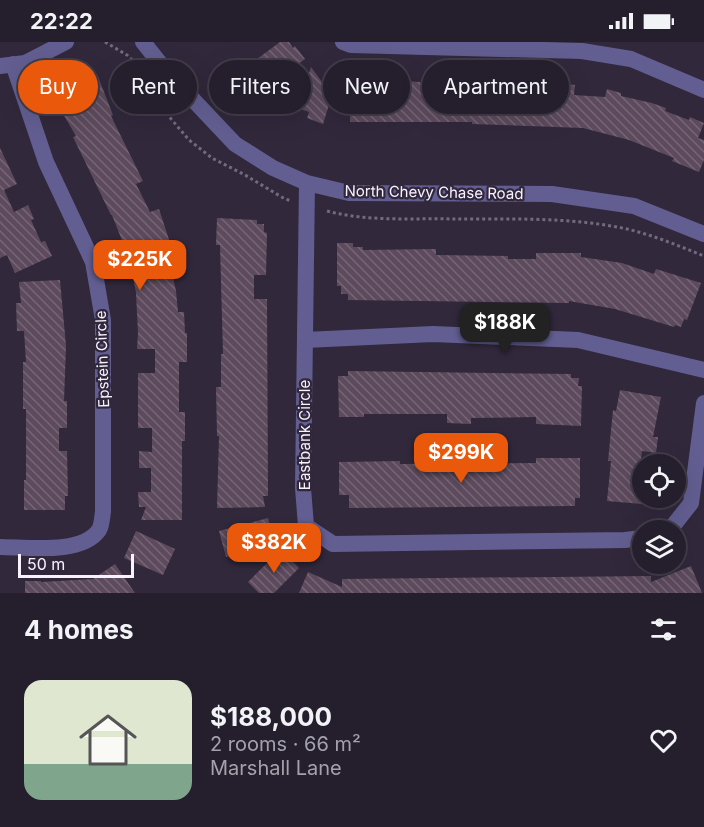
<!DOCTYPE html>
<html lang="en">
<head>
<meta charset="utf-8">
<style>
	:root { --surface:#251e2d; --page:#312b39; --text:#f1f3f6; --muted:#a3a2aa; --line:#423c49; --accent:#ea580c }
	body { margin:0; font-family:Inter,sans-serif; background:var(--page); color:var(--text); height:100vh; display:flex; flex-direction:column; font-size:22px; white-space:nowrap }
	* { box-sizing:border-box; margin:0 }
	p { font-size:20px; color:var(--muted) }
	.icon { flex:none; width:33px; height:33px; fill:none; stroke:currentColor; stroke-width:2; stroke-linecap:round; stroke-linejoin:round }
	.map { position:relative; height:551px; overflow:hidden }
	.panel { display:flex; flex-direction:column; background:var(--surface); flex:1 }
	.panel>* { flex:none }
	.top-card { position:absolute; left:18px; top:18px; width:669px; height:54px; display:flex; gap:12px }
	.tools { position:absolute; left:632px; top:412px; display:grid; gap:12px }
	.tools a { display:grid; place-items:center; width:54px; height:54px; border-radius:50%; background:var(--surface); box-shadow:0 6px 24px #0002,0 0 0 2px var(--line); font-size:30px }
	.scale { position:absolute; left:18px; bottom:15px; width:116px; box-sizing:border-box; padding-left:6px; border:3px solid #f8f2ff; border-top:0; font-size:16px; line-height:21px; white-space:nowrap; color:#f8f2ff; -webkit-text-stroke:4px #31283c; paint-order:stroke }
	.price { position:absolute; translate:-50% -51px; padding:0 14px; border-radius:12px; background:var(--accent); color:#fff; font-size:20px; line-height:39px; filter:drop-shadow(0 2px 3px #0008) }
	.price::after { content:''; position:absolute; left:50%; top:36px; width:18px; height:14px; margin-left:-9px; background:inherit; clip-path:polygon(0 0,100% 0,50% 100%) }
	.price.current { background:#222; color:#fff }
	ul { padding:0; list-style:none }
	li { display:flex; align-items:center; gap:18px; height:150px; padding:0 24px }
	li span { display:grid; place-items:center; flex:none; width:168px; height:120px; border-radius:18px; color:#555 }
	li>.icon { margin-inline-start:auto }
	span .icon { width:72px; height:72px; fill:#fffc; stroke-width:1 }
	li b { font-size:26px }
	h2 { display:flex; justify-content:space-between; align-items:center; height:72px; padding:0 24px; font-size:26px }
	.pill { padding:0 21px; border-radius:27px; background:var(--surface); box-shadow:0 6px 24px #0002,0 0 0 2px var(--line); font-size:21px; line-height:54px }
	.pill.current { background:var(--accent); color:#fff }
	.status { display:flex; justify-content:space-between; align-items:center; height:42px; padding:0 30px; background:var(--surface); direction:ltr }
	.status svg { height:16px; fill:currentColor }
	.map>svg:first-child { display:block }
</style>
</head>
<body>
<div class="status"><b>22:22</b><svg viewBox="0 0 49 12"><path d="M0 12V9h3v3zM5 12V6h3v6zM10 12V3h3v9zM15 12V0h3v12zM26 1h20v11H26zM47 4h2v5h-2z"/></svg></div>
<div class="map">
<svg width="704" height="551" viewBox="0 0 704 551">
	<defs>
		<pattern id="building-back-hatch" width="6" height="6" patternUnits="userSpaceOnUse" patternTransform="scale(1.5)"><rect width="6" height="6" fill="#5d4b5d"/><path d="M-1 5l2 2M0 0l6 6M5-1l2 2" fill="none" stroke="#756575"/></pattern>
	</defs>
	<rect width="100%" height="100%" fill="#31283c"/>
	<!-- building -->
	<path fill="url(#building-back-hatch)" d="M280 0H289L293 6 295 4 305 17 270 43 253 20Z
		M311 25 322 40 325 30 338 34 323 82 307 76 309 70 298 66Z
		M97 32 113 73 111 74 143 139 136 142 150 170 159 167 175 216 169 217 176 249 178 270H184L185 291H187V320H179V370H185V399H182V478H141L146 465H139L138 450H151V426H139V409L152 410V386H138V331H155V307H137L138 291 136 251 132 231 137 230 131 204 125 206 112 173H111L73 95 76 94 63 72 58 58 66 55 63 46Z
		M365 36 433 41V38H450V45L473 46 474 39 489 40V42L514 43V40L531 41 530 50 558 51V41L575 43 574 53 605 55 607 47 621 51V54L652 61 666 66 665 69 689 78 690 75 704 81 698 96 704 98V118L699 130 672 119 674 116 629 98 583 86 472 82V80H350L351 39H365Z
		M0 106 17 142 4 148 14 170 28 163 34 177 31 178 41 200 45 199 52 214 15 231 7 213 0 216Z
		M217 176 257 178V182H264V190L267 191 266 233H254V257H267L268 454H263L265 465 217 466 219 394H217L216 345H221V312H223L220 203H216Z
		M337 201H353V205H363V208L436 207V213L508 214V217H536V211H581V215L622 221 654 232 656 227 701 241 687 278 684 277 681 285 675 283 674 285 615 267 569 259V261L348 258V252H341V244H337Z
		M60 238 66 304 64 359H67V386H59V409H67L68 454H65V468H24V438H26V367H23V320H26L24 289H17L16 261H21L19 240Z
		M348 329 571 332V336H579L578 344H582L581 384 536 382V375L471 376V382L447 381V372H364V375H339L338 334H348Z
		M620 348 661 355 653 395H658L656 411 642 409 639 433 642 434V462L607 459 611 419H608L613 368 616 369Z
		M536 416H580V456H575V464L349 466V453H339V420L400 419V422L536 421Z
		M268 476 275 503 226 515 219 489Z
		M136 489 175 507 163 533 124 516Z
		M281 507 299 526 274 551H259L248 540Z
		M115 522 135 551H25V539H41V540L93 537Z
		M691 524 702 551H299L308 530 342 545V537L651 534V540Z"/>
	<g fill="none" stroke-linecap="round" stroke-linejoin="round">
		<!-- path -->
		<path stroke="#736b7d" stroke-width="3" stroke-dasharray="3 3" stroke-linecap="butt" d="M105 0 127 13 139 24 166 71 189 98 212 116 245 133 285 157 292 159
			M327 169C368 180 412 176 454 177 510 177 572 175 627 187 653 193 679 204 704 214"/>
		<!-- minor -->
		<path stroke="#625e91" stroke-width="16" d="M143 0 167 30 235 102 273 126 307 141 349 151 552 152 634 164 704 192
			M343 0 351 3 582 9 631 17 704 48
			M0 24 25 21 66 0
			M307 141 303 446 306 484 333 502 625 498 642 496
			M305 298 433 292 578 298 704 328
			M669 489 691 461 704 361
			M0 505C27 505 82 513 99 488 102 483 102 475 103 470V278L93 220 46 120 13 22"/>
	</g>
	<g text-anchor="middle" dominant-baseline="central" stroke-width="4.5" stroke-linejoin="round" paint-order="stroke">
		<!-- street labels -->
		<g font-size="15" fill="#f8f2ff" stroke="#31283c">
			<text transform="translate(434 150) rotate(1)">North Chevy Chase Road</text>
			<text transform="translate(102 317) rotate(-92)">Epstein Circle</text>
			<text transform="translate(304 393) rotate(-90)">Eastbank Circle</text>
		</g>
	</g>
</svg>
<div class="tools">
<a><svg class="icon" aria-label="locate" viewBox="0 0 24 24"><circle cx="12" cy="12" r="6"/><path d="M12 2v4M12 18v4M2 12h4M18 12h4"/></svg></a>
<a><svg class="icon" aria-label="layers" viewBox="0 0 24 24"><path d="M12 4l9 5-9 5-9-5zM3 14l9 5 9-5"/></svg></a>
</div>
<div class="scale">50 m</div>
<b class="price" style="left:140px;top:249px">$225K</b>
<b class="price current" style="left:505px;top:312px">$188K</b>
<b class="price" style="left:461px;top:442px">$299K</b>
<b class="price" style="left:274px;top:532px">$382K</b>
<div class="top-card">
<a class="pill current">Buy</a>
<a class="pill">Rent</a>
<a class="pill">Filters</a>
<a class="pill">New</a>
<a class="pill">Apartment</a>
</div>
</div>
<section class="panel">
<h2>4 homes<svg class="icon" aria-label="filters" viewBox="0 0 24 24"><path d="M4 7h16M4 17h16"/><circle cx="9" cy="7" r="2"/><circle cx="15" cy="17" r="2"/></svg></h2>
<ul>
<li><span style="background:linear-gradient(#dfe7d0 70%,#7fa58c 0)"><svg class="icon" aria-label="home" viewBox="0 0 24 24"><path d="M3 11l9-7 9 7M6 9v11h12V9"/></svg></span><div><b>$188,000</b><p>2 rooms · 66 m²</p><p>Marshall Lane</p></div><svg class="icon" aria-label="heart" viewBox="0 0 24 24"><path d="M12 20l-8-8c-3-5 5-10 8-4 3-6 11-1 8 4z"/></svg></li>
</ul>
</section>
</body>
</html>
